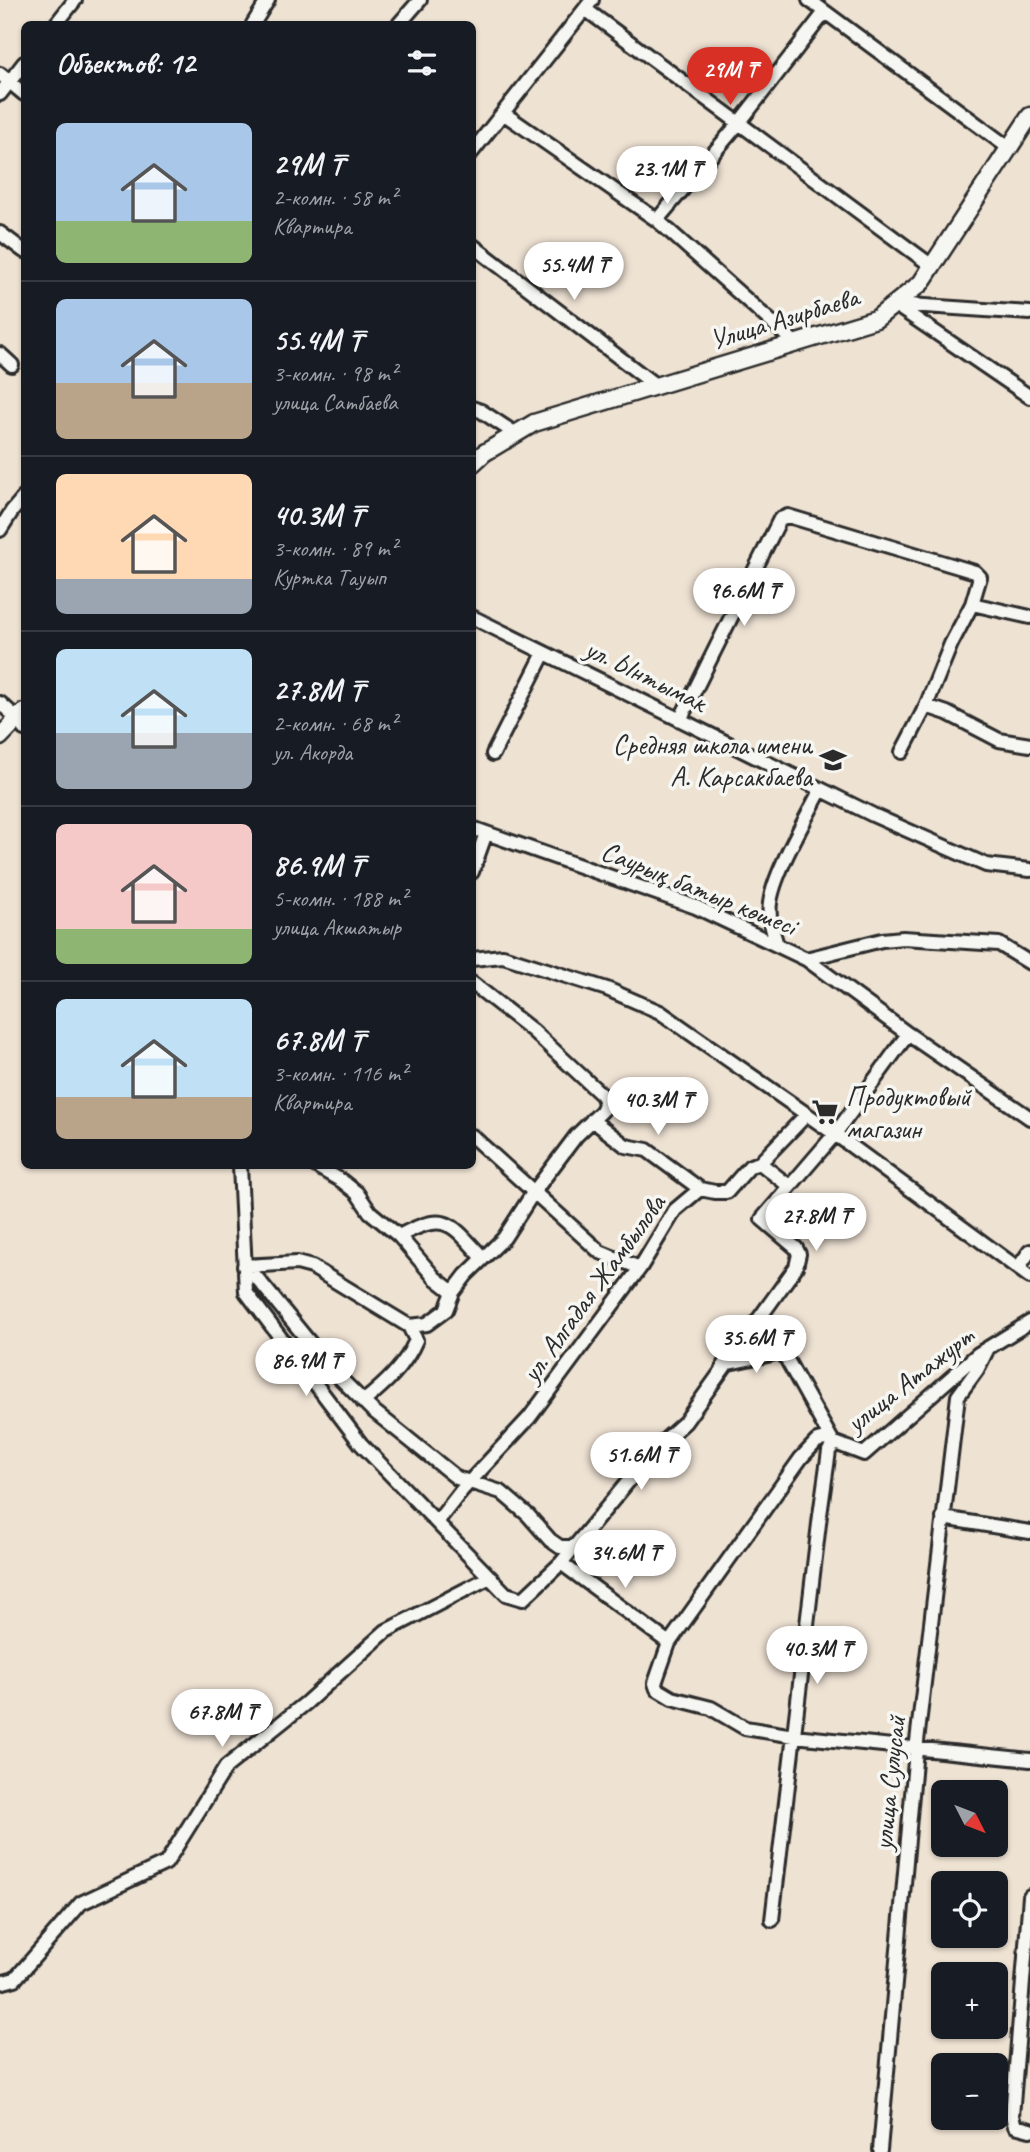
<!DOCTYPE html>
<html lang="ru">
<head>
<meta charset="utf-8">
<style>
	:root { --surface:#171b24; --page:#242831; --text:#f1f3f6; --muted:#9ea1a6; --line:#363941; --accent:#d93025 }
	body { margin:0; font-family:Caveat,sans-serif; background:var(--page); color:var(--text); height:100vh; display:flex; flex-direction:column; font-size:26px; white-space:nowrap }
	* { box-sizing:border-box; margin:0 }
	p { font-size:23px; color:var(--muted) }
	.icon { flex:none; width:38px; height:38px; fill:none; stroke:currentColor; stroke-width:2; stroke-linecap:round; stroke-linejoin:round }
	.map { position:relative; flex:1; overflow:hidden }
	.details { position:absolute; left:21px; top:21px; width:455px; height:1148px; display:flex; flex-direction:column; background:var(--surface); border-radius:10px; box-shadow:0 2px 5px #0004 }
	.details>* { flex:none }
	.needle { width:46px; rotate:132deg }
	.controls { position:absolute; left:931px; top:1780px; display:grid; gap:14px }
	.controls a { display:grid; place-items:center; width:77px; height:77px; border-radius:10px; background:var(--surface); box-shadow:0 2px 5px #0004; font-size:35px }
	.price { position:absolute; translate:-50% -60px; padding:0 16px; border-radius:24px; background:#fff; color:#222; font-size:23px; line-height:46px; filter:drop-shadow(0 2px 4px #0008) }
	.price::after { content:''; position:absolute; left:50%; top:42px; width:21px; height:16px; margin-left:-10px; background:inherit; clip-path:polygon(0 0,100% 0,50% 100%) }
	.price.selected { background:var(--accent); color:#fff }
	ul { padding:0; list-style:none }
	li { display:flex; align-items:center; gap:21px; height:175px; padding:0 35px }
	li+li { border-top:2px solid var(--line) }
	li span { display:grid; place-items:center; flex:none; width:196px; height:140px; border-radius:10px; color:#555 }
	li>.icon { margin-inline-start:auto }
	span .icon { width:84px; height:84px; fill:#fffc; stroke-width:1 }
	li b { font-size:30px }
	h2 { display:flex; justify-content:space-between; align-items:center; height:84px; padding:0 35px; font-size:30px }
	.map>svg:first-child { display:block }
</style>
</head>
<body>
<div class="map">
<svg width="1030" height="2152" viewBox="0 0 1030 2152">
	<rect width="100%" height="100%" fill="#eee2d3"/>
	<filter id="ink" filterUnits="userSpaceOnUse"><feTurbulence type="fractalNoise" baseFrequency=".0143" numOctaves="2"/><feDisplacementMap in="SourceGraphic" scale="14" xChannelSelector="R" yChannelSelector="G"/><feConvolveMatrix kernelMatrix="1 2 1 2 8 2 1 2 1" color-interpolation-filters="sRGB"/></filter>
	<g filter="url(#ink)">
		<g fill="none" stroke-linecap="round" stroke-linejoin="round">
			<!-- minor casing -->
			<g stroke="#2b2b2b" stroke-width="18">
				<path id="minor" d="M809 0 1009 148
					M585 9 932 266
					M56 24 75 0
					M253 24 268 0
					M399 24 420 0
					M0 74 24 94
					M0 94 24 63
					M503 113 657 220 795 343
					M472 152 592 0
					M657 220 739 123 825 12
					M0 233 24 251
					M472 245 655 385
					M894 304 1030 397
					M895 304 1030 313
					M0 354 12 365
					M472 408 481 411 516 434
					M0 530 12 511 24 497
					M472 617 873 815 986 865 1030 870
					M0 703 18 719 24 729
					M926 706 951 644 972 604 1030 617
					M680 720 780 519 788 516 975 572 980 577 972 604
					M902 752 926 706 947 713 999 740 1030 745
					M493 754 544 653
					M472 828 696 907 806 959 882 940 903 938 999 944 1030 963
					M472 872 486 833
					M777 945C773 932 768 917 770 903 774 872 806 819 821 789
					M472 959 503 956 607 989 660 1012 835 1134 1030 1277
					M806 959 908 1034 1030 1118
					M592 1120 626 1146 647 1150 700 1189
					M472 1136 600 1252 640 1268
					M760 1163 789 1186
					M240 1166 246 1292 361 1444 506 1594 523 1599 561 1563 655 1449 685 1422 796 1267 799 1254 796 1248 762 1219 835 1134 908 1034
					M316 1166 342 1181 357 1193 370 1212 399 1236 435 1278 453 1292
					M399 1236C446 1211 450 1222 483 1258
					M244 1266 297 1263 312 1267 409 1326 427 1324 446 1310 453 1292 466 1275 504 1238 533 1193 576 1136 602 1111 605 1104 603 1096 533 1031 472 983
					M244 1266 257 1278 333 1371 371 1409 457 1478 501 1492 528 1515 550 1540 560 1547H574
					M1018 1268 1030 1251
					M762 1315 834 1444 829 1451 820 1515 772 1920
					M1030 1322 978 1354 864 1454 825 1439 817 1441 801 1458 669 1643 655 1683 657 1689 672 1698 711 1708 745 1728 794 1736 1030 1760
					M724 1364 781 1352
					M363 1402C385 1384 405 1366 416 1340L409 1326
					M943 1518 1030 1532
					M437 1522 462 1490 529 1418 640 1268 675 1210 700 1189 715 1192H727L750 1166 760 1163 806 1115
					M561 1563 669 1643
					M1030 1896 1012 2116 1015 2126 1030 2130
					M0 1983 15 1979 81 1903 166 1863 226 1767 306 1703 386 1631 490 1577
					M880 2150 916 1750 958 1396 977 1370 988 1348"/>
			</g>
			<!-- major casing -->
			<g stroke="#2b2b2b" stroke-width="21">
				<path id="major" d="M472 464 484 453 534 423 876 319 921 283 1030 116
					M0 737 24 712"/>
			</g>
			<!-- minor -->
			<use href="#minor" stroke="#f6f6f2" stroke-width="12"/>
			<!-- major -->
			<use href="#major" stroke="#f6f6f2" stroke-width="16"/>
		</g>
	</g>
	<!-- icons -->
	<defs>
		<g id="school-bare" transform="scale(2.1)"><path d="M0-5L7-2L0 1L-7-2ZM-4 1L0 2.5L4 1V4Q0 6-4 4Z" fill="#2b2b2b" stroke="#f6f6f2" stroke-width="2.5" paint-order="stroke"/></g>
		<g id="supermarket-bare" transform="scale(2.1)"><path d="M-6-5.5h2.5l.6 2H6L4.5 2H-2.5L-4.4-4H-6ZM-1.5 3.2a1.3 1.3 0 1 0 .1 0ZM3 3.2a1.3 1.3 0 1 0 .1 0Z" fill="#2b2b2b" stroke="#f6f6f2" stroke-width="2.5" paint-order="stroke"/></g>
	</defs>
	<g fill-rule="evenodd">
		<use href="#school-bare" x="833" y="760"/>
		<use href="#supermarket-bare" x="825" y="1112"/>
	</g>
	<g text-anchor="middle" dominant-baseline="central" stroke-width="7" stroke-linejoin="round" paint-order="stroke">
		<!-- street labels -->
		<g font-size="28" fill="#2b2b2b" stroke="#f6f6f2">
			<text transform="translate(784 318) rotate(-17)">Улица Азирбаева</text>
			<text transform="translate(646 675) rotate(26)">ул. Ынтымак</text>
			<text transform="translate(699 888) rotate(22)">Саурық батыр көшесі</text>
			<text transform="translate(593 1288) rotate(-54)">ул. Алгадая Жамбылова</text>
			<text transform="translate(910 1379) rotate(-38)">улица Атажурт</text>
			<text transform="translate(889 1783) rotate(-84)">улица Сулусай</text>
		</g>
		<!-- poi labels -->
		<g font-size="28" fill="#2b2b2b" stroke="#f6f6f2" text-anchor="end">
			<text x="812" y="744">Средняя школа имени<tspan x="812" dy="32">А. Карсакбаева</tspan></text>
			<text x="846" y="1096" text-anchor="start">Продуктовый<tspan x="846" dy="32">магазин</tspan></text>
		</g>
	</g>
</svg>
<div class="controls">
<a><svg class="needle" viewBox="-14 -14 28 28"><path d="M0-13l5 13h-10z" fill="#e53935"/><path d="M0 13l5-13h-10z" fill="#9ea1a6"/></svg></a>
<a><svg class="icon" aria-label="locate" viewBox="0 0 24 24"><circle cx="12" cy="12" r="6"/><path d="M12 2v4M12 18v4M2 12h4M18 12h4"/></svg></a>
<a>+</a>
<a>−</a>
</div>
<b class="price selected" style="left:730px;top:107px">29M ₸</b>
<b class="price" style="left:667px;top:206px">23.1M ₸</b>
<b class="price" style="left:574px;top:302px">55.4M ₸</b>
<b class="price" style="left:744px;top:628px">96.6M ₸</b>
<b class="price" style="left:658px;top:1137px">40.3M ₸</b>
<b class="price" style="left:816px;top:1253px">27.8M ₸</b>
<b class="price" style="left:756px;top:1375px">35.6M ₸</b>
<b class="price" style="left:306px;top:1398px">86.9M ₸</b>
<b class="price" style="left:641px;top:1492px">51.6M ₸</b>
<b class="price" style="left:625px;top:1590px">34.6M ₸</b>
<b class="price" style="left:817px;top:1686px">40.3M ₸</b>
<b class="price" style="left:222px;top:1749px">67.8M ₸</b>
<section class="details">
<h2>Объектов: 12<svg class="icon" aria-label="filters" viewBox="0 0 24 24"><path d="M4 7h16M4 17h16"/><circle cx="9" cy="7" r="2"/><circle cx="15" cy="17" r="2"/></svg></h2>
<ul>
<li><span style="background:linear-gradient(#a9c7e8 70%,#8fb573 0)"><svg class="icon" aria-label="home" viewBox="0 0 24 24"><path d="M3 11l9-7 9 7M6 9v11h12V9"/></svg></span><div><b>29M ₸</b><p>2-комн. · 58 m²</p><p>Квартира</p></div></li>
<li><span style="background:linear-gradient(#a9c7e8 60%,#b9a48a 0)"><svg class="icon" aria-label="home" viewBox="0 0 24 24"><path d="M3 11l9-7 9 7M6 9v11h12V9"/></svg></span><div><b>55.4M ₸</b><p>3-комн. · 98 m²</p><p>улица Сатбаева</p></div></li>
<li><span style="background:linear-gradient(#ffd9b3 75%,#9aa5b1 0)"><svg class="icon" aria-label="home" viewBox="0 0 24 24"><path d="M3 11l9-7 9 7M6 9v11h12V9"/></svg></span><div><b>40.3M ₸</b><p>3-комн. · 89 m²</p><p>Куртка Тауып</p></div></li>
<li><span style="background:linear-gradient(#bfe0f5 60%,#9aa5b1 0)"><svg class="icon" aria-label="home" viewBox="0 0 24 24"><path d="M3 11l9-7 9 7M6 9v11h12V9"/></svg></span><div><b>27.8M ₸</b><p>2-комн. · 68 m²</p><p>ул. Акорда</p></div></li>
<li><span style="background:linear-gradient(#f6c9c9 75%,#8fb573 0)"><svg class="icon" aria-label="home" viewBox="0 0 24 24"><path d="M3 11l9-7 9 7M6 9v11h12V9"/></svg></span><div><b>86.9M ₸</b><p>5-комн. · 188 m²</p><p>улица Акшатыр</p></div></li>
<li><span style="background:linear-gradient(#bfe0f5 70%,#b9a48a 0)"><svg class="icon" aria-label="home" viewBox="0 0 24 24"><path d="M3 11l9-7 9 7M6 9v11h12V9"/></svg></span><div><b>67.8M ₸</b><p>3-комн. · 116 m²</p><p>Квартира</p></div></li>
</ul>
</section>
</div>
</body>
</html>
